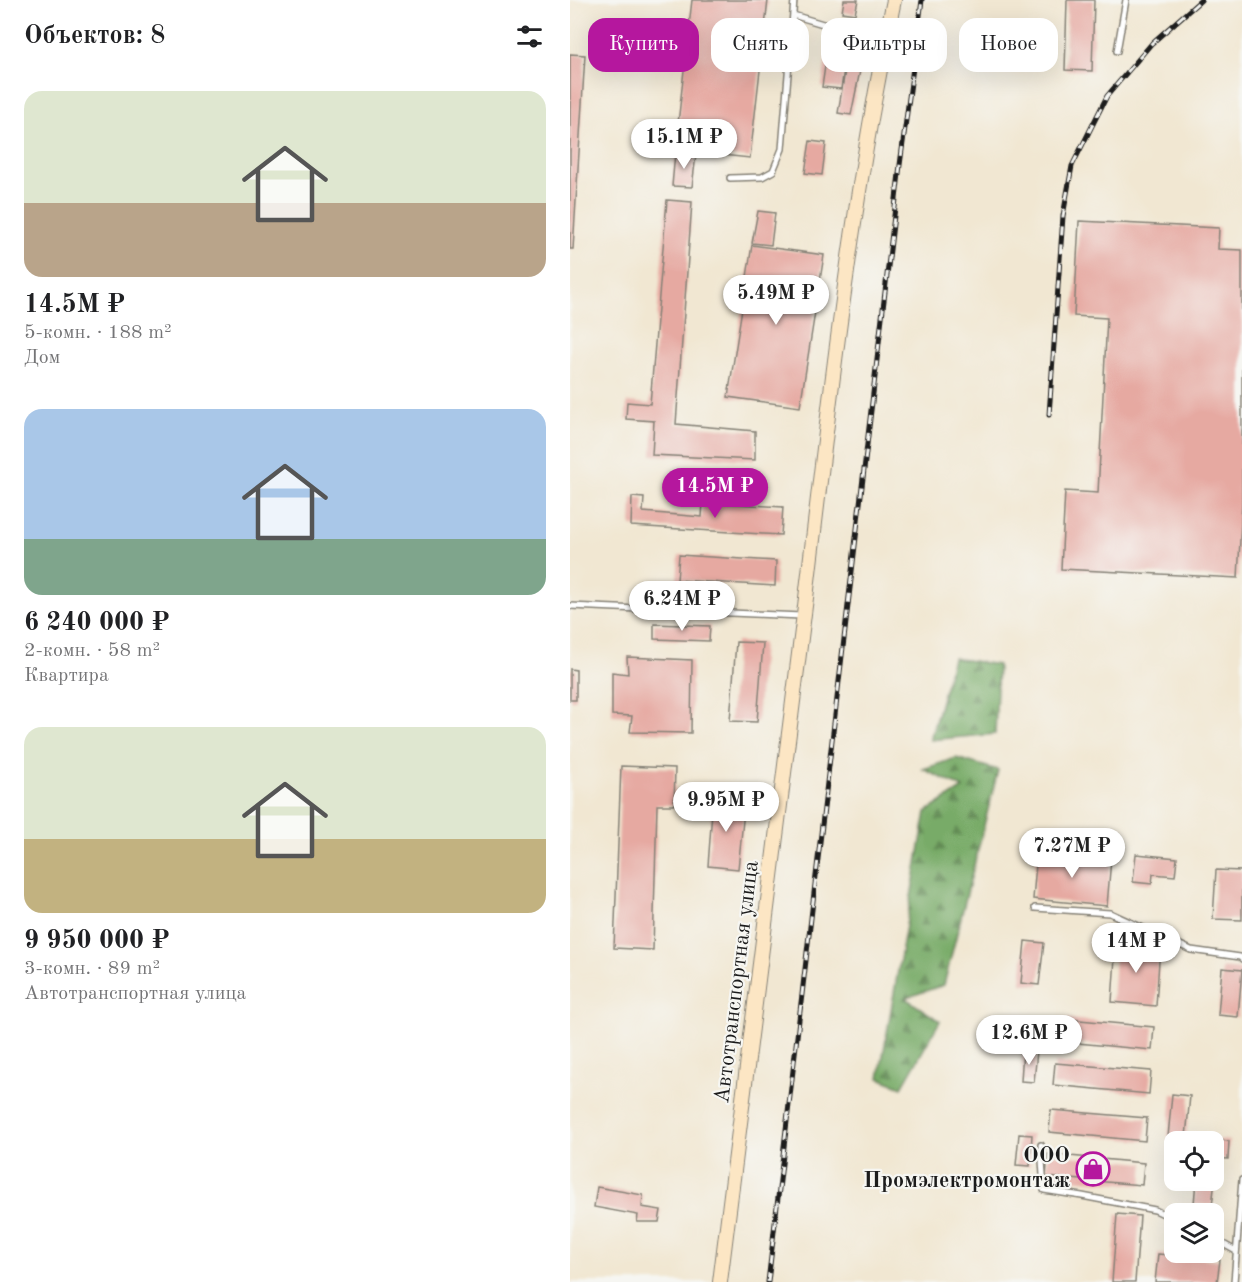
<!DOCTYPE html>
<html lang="ru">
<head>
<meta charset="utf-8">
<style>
	:root { --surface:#fff; --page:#f2f2f2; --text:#202124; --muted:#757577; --accent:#b5179e }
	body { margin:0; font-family:"Old Standard TT",serif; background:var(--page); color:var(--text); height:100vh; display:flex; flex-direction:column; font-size:22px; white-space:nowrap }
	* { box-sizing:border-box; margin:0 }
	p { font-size:20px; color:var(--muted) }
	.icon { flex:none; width:33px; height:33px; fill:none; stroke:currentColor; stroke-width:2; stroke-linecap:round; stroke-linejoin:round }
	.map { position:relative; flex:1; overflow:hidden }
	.sheet { display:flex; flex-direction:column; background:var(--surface); width:570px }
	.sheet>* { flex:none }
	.top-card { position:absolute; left:18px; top:18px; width:564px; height:54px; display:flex; gap:12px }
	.fabs { position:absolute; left:594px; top:1131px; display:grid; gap:12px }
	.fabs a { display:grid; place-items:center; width:60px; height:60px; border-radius:12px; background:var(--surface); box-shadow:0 6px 24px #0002; font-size:30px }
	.price { position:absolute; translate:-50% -51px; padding:0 14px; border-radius:21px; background:#fff; color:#222; font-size:20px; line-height:39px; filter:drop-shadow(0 2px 3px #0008) }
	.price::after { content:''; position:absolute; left:50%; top:36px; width:18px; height:14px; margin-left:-9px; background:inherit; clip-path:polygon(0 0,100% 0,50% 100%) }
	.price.active { background:var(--accent); color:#fff }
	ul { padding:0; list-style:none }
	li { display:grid; align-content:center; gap:12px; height:318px; padding:0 24px }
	li span { display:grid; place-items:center; height:186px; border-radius:18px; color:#555 }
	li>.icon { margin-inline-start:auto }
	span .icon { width:108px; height:108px; fill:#fffc; stroke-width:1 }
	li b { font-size:26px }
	h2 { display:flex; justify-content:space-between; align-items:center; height:72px; padding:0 24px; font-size:26px }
	.pill { padding:0 21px; border-radius:18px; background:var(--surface); box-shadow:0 6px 24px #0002; font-size:21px; line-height:54px }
	.pill.active { background:var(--accent); color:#fff }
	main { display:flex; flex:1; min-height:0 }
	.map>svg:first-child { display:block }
</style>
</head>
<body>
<main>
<section class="sheet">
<h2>Объектов: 8<svg class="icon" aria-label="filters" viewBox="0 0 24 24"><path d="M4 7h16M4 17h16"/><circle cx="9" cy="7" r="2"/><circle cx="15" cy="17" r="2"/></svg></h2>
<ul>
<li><span style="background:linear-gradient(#dfe7d0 60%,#b9a48a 0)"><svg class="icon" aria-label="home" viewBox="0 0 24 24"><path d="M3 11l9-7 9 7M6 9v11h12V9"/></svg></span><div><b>14.5M ₽</b><p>5-комн. · 188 m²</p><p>Дом</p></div></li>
<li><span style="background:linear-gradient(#a9c7e8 70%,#7fa58c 0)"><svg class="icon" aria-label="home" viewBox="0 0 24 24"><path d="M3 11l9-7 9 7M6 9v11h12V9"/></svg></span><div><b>6 240 000 ₽</b><p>2-комн. · 58 m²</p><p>Квартира</p></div></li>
<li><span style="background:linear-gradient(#dfe7d0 60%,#c2b280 0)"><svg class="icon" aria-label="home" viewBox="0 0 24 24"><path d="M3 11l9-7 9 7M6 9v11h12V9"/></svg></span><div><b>9 950 000 ₽</b><p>3-комн. · 89 m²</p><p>Автотранспортная улица</p></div></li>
</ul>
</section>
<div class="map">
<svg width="672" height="1282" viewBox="0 0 672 1282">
	<defs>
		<pattern id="forest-firs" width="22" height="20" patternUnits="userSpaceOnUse" patternTransform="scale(1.5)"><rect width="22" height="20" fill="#78ab67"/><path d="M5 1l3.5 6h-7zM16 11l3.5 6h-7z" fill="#628a54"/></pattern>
	</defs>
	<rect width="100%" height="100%" fill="#f6f6f2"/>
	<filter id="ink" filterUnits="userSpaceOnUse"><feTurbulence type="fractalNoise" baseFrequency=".0167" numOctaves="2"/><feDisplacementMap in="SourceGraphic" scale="12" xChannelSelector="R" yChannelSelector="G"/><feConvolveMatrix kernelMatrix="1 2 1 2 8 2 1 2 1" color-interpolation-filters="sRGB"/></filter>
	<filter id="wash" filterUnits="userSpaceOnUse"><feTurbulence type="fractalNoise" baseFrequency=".008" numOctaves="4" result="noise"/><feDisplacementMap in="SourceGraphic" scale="24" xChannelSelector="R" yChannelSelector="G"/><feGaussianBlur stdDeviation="1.35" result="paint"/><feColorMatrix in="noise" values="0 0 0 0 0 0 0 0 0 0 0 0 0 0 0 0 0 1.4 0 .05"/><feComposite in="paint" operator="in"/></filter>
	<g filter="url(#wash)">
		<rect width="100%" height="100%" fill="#f1e7d2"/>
		<!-- forest -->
		<path fill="url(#forest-firs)" stroke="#4a6442" stroke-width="1.5" d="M383 658 428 665 425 734 360 740Z
			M386 758 428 770 374 985 335 998 370 1021 332 1087 309 1078 356 812 393 788 353 769Z"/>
		<g id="blocks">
			<!-- building -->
			<path fill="#e6a9a1" d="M122 0H198L180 158 105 150Z
				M274 0H288L285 14 272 12Z
				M497 0H524L522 71 495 70Z
				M258 45 277 48 271 89 252 87Z
				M0 54 15 55 3 249H0Z
				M277 59 292 61 281 115 268 113Z
				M240 141 256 143 252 175 235 173Z
				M105 153 126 155 122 187 102 186Z
				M97 200 122 202 106 424 185 431V460L82 455 84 421 56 419 57 402 80 404Z
				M188 211 205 213 201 245 182 243Z
				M509 221 649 228 648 249 672 250V502L668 578 491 569 495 491 528 493 537 318 504 316Z
				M182 245 254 255 230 407 158 397Z
				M62 497 74 498 73 512 132 517 133 502 213 507 211 535 61 526Z
				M109 555 206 561 205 586 107 580Z
				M84 624 140 626 139 641 84 639Z
				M166 642 193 643 187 722 160 721Z
				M57 657 122 660 121 733 60 732 62 716 42 715V672L58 674Z
				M0 669 6 670V700H0Z
				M51 766 105 768 104 805H87L83 950 44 948Z
				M143 798 175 801 168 869 138 866Z
				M467 853 541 859 537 906 463 899Z
				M566 854 607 858 605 876 583 874 582 884 563 882Z
				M646 870 672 871V920L643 919Z
				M455 941 474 943 469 985 451 983Z
				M546 943 590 946 586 1006 542 1002Z
				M652 968 672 970 668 1017 648 1015Z
				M488 1018 584 1027 582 1050 486 1041Z
				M453 1050 467 1051 464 1082 451 1081Z
				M485 1063 581 1071 579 1094 483 1085Z
				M602 1094 620 1096 616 1137 659 1141 658 1159 644 1158V1142H616V1139L598 1137Z
				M481 1110 577 1118 575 1141 479 1132Z
				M449 1134 462 1135 460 1166 446 1165Z
				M478 1154 574 1163 572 1185 476 1177Z
				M626 1180H645L642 1206 624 1204Z
				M27 1187 73 1195 72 1207 91 1210 89 1222H67L68 1215 24 1207Z
				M547 1214 570 1216 565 1282H542Z
				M588 1254 650 1260 647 1282H585Z"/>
		</g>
	</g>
	<g filter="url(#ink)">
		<use href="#blocks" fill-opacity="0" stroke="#868277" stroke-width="1.5"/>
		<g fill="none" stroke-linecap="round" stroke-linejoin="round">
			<!-- lane casing -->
			<g stroke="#868277" stroke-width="8">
				<path id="lane" d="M223 15 313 42
					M547 51 556 0
					M160 178 192 177 203 171 212 149 224 0
					M0 606 232 616
					M465 908 540 913 621 950 670 957 672 959
					M471 1145 474 1190 512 1196 585 1210 604 1219
					M644 1239 666 1251
					M664 1282 672 1180"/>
			</g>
			<!-- secondary casing -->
			<g stroke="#868277" stroke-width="16">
				<path id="secondary" d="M150 1282C179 1054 208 826 236 598 260 398 282 197 324 0"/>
			</g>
			<!-- lane -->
			<use href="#lane" stroke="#fff" stroke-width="5"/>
			<!-- secondary -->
			<use href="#secondary" stroke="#fce6c4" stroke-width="14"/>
			<!-- rail casing -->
			<g stroke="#1c1c1c" stroke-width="5">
				<path id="rail" d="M479 415 493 216 502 166 537 96 582 43 631 0
					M198 1282 330 165 352 0"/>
			</g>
			<!-- rail -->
			<use href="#rail" stroke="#f6f6f2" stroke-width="3" stroke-dasharray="9" stroke-linecap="butt"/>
		</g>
	</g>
	<!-- icons -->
	<defs>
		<g id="shop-ring" transform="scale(1.725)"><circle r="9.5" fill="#f6f6f2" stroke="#b5179e" stroke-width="1.5"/><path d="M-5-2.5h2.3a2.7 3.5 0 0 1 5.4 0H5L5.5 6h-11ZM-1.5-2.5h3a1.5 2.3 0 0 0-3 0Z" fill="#b5179e"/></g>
	</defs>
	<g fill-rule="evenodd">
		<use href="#shop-ring" x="523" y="1169"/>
	</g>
	<g text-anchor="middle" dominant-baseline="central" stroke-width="4.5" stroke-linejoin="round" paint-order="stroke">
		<!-- street labels -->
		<g font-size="22" fill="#1c1c1c" stroke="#f6f6f2">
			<text transform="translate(167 982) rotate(-83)">Автотранспортная улица</text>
		</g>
		<!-- poi labels -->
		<g font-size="22" font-weight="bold" fill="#1c1c1c" stroke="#f6f6f2" text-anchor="end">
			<text x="500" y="1156">ООО<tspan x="500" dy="25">Промэлектромонтаж</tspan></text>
		</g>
	</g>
</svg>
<div class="fabs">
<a><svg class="icon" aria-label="locate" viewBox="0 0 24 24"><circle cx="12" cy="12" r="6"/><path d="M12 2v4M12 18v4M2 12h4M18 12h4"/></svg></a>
<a><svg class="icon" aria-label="layers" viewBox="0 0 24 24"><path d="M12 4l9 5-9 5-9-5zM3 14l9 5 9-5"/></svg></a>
</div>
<b class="price" style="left:114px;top:170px">15.1M ₽</b>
<b class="price" style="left:206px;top:326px">5.49M ₽</b>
<b class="price active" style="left:145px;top:519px">14.5M ₽</b>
<b class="price" style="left:112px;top:632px">6.24M ₽</b>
<b class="price" style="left:156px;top:833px">9.95M ₽</b>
<b class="price" style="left:502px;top:879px">7.27M ₽</b>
<b class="price" style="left:566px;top:974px">14M ₽</b>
<b class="price" style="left:459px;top:1066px">12.6M ₽</b>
<div class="top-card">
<a class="pill active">Купить</a>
<a class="pill">Снять</a>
<a class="pill">Фильтры</a>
<a class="pill">Новое</a>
</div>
</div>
</main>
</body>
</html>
